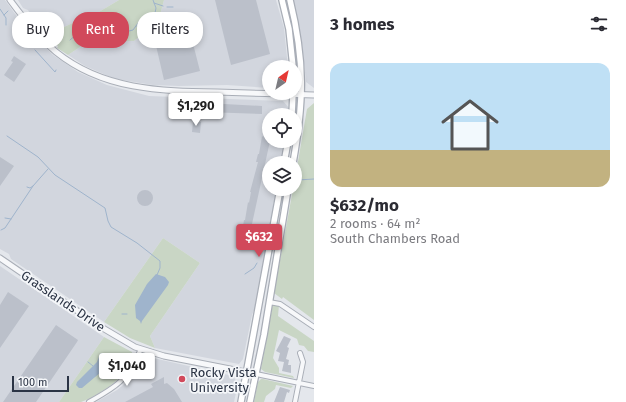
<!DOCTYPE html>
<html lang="en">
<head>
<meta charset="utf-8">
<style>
	:root { --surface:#fff; --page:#f2f2f3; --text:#2b2b33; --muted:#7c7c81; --accent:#d1495b }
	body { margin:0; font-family:"Fira Sans",sans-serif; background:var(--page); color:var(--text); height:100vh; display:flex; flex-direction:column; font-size:15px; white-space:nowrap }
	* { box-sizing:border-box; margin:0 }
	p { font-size:13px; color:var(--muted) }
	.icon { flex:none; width:22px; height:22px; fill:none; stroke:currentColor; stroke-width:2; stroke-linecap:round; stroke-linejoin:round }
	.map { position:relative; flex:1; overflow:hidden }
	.sheet { display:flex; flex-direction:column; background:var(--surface); width:312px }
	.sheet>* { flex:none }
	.guide { position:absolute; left:12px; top:12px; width:242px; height:36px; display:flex; gap:8px }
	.needle { width:26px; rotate:34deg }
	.buttons { position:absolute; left:262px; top:60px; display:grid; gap:8px }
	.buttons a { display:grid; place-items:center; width:40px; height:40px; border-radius:50%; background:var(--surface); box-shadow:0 2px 6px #0003; font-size:20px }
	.scale { position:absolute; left:12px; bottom:10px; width:57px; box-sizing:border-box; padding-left:4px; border:2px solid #2b3445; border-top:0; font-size:11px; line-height:14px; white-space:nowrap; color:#2b3445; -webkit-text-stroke:3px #f4f6f9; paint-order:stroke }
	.price { position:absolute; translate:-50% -34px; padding:0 9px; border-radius:4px; background:#fff; color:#222; font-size:13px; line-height:26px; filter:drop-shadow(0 1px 2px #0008) }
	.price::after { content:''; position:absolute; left:50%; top:24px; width:12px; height:9px; margin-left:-6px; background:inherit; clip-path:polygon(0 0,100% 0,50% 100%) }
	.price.on { background:var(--accent); color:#fff }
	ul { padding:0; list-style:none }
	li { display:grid; align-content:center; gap:8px; height:212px; padding:0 16px }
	li span { display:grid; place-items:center; height:124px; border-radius:12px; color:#555 }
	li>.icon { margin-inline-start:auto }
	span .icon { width:72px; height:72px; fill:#fffc; stroke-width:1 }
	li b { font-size:17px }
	h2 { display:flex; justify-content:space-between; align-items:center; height:48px; padding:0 16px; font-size:17px }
	.tag { padding:0 14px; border-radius:16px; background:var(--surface); box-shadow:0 2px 6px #0003; font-size:14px; line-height:36px }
	.tag.on { background:var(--accent); color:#fff }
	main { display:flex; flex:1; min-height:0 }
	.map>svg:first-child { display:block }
</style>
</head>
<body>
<main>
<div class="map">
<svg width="314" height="402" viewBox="0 0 314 402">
	<rect width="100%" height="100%" fill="#e4e7ec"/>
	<!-- built -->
	<path fill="#d2d6de" d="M0 0H5L24 26 53 55 78 72 107 85 149 96 283 101 289 108 288 115H269V141H284L280 163H269V189H276L258 300 252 315 243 359 239 364 155 348 150 336 200 263 163 238 104 322 11 259 9 254 0 249Z
		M18 0H119L92 16 83 18 62 28 48 38 36 25 28 10 23 8Z
		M164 0H276L284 28 288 67H269V88L227 85 179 86 153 85 115 79 85 66 68 55 89 41H134L152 26 160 15Z
		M293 0H314V88L306 82 302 44Z
		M0 266 104 337 59 402H0Z
		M144 356 233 376 238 384 234 402H96L117 390 128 381 140 359Z"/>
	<!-- green -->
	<path fill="#c9d6c5" d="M119 0H164L160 15 152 26 134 41H89L68 55 57 48 58 46 48 38 62 28 83 18 92 16Z
		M314 103V320L283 297 282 299 274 293 293 189H295V179L307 109Z
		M163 238 200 263 150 336 155 348 130 338 104 322Z
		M273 303 279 305 278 316 314 341V352L308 351 304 346 299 345 297 339 279 330 273 358 279 368V373L293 376 294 378 265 372 261 369Z
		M104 337 132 352C135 373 98 396 81 402 75 402 66 402 59 402Z
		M261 379H263L293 386 291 388 276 385 275 389 266 396 264 402H254L258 382Z"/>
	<!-- water -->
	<path fill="#9fb4cc" d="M156 274 165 277 169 282 168 285 142 321 141 324 140 321 136 318 135 305 147 284Z
		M102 353 109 357 111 362 107 367 82 388H79L76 385 77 382 97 362 100 354Z"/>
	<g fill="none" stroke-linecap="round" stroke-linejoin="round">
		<!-- stream -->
		<path stroke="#9fb4cc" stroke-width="1" d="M154 3 163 6
			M167 7H173
			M0 9 6 18V25
			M4 15 8 11
			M137 26 141 34
			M70 40 84 28H91L103 33 118 27 129 31 133 30 141 19 155 13 156 8 153 0
			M35 50 55 72 56 70
			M7 136 38 157 55 175 105 208 108 221 111 227 137 243 160 261V268L157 275
			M298 180 314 179
			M27 187 30 188 33 186 48 169
			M5 218 11 219
			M1 230 5 228 33 186
			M245 274 254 268 257 263
			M122 314H127
			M88 362 93 366"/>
	</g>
	<!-- building -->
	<path fill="#bbc0ca" d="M215 0H256L270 54 231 65Z
		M189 28 200 71 164 80 154 37Z
		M14 56 26 64 14 82 4 75 13 62 11 61Z
		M206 103 262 106V114L205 112Z
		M266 119H269V141H270L247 247 238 245 240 238H241L244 220H245L248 202 249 203 251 192H250L258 162H256L258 154H259L262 136 263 137 265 127 264 126Z
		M193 121 201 122 200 133 192 132Z
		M0 157 14 166 0 186Z
		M137 198a8 8 0 1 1 16 0a8 8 0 1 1-16 0Z
		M8 292 29 306 0 348V305Z
		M56 325 78 340 77 342 36 402H3Z
		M284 336 291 339 287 347 289 348 286 359 289 360 288 365H291V373L282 371 284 362 278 361 280 353 276 351Z
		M164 377V384L167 383 174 389 182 402H125L153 387 151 384Z
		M280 387 290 390 289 393 287 392 284 402H274Z"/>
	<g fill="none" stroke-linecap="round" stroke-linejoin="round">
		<!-- minor casing -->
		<g stroke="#a9aeb7" stroke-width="6">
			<path id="minor" d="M269 302 280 304 314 327
				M256 374 314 386
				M89 402C118 386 127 380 141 349
				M295 402 303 362 300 353"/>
		</g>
		<!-- tertiary casing -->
		<g stroke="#a9aeb7" stroke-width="7">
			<path id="tertiary" d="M10 0C24 19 38 37 56 52 103 90 160 91 217 92 249 93 282 94 314 95
				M0 258 101 327 135 347 164 356 256 374"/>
		</g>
		<!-- secondary casing -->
		<g stroke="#a9aeb7" stroke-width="8">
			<path id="secondary" d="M282 0 289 29 293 67
				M290 0C305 61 304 102 293 163
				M292 115 293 93
				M284 163 288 141
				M241 402 280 189
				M250 402 264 335 288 189"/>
		</g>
		<!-- minor -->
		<use href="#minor" stroke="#f7f8fa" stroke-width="4"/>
		<!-- tertiary -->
		<use href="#tertiary" stroke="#f7f8fa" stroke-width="5"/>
		<!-- secondary -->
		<use href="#secondary" stroke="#fff" stroke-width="5.5"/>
	</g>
	<!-- markers -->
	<circle fill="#d1495b" stroke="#f4f6f9" stroke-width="1.5" cx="182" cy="379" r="4"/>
	<g text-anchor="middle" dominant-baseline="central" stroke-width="3.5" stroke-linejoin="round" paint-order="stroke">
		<!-- street labels -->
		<g font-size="13" fill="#2b3445" stroke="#f4f6f9">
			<text transform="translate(63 301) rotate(34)">Grasslands Drive</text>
		</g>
		<!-- poi labels -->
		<g font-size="13" fill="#2b3445" stroke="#f4f6f9" text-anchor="start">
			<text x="190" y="372">Rocky Vista<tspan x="190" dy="15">University</tspan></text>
		</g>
	</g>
</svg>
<div class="buttons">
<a><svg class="needle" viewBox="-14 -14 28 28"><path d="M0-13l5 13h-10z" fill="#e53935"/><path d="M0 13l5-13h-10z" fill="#7c7c81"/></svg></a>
<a><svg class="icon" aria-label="locate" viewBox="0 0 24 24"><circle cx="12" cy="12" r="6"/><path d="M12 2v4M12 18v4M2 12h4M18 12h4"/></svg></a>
<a><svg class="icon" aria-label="layers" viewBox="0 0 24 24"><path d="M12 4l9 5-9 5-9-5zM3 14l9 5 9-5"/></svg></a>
</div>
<div class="scale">100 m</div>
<b class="price" style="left:196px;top:127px">$1,290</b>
<b class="price on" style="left:259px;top:258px">$632</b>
<b class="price" style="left:127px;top:387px">$1,040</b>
<div class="guide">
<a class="tag">Buy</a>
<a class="tag on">Rent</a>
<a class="tag">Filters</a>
</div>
</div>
<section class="sheet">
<h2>3 homes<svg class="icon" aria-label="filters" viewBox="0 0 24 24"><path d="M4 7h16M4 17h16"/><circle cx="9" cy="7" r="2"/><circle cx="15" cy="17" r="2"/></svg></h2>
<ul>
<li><span style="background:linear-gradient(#bfe0f5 70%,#c2b280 0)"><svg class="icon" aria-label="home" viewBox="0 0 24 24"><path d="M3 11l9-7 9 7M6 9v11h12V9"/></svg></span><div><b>$632/mo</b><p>2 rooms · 64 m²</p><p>South Chambers Road</p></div></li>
</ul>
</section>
</main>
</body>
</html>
